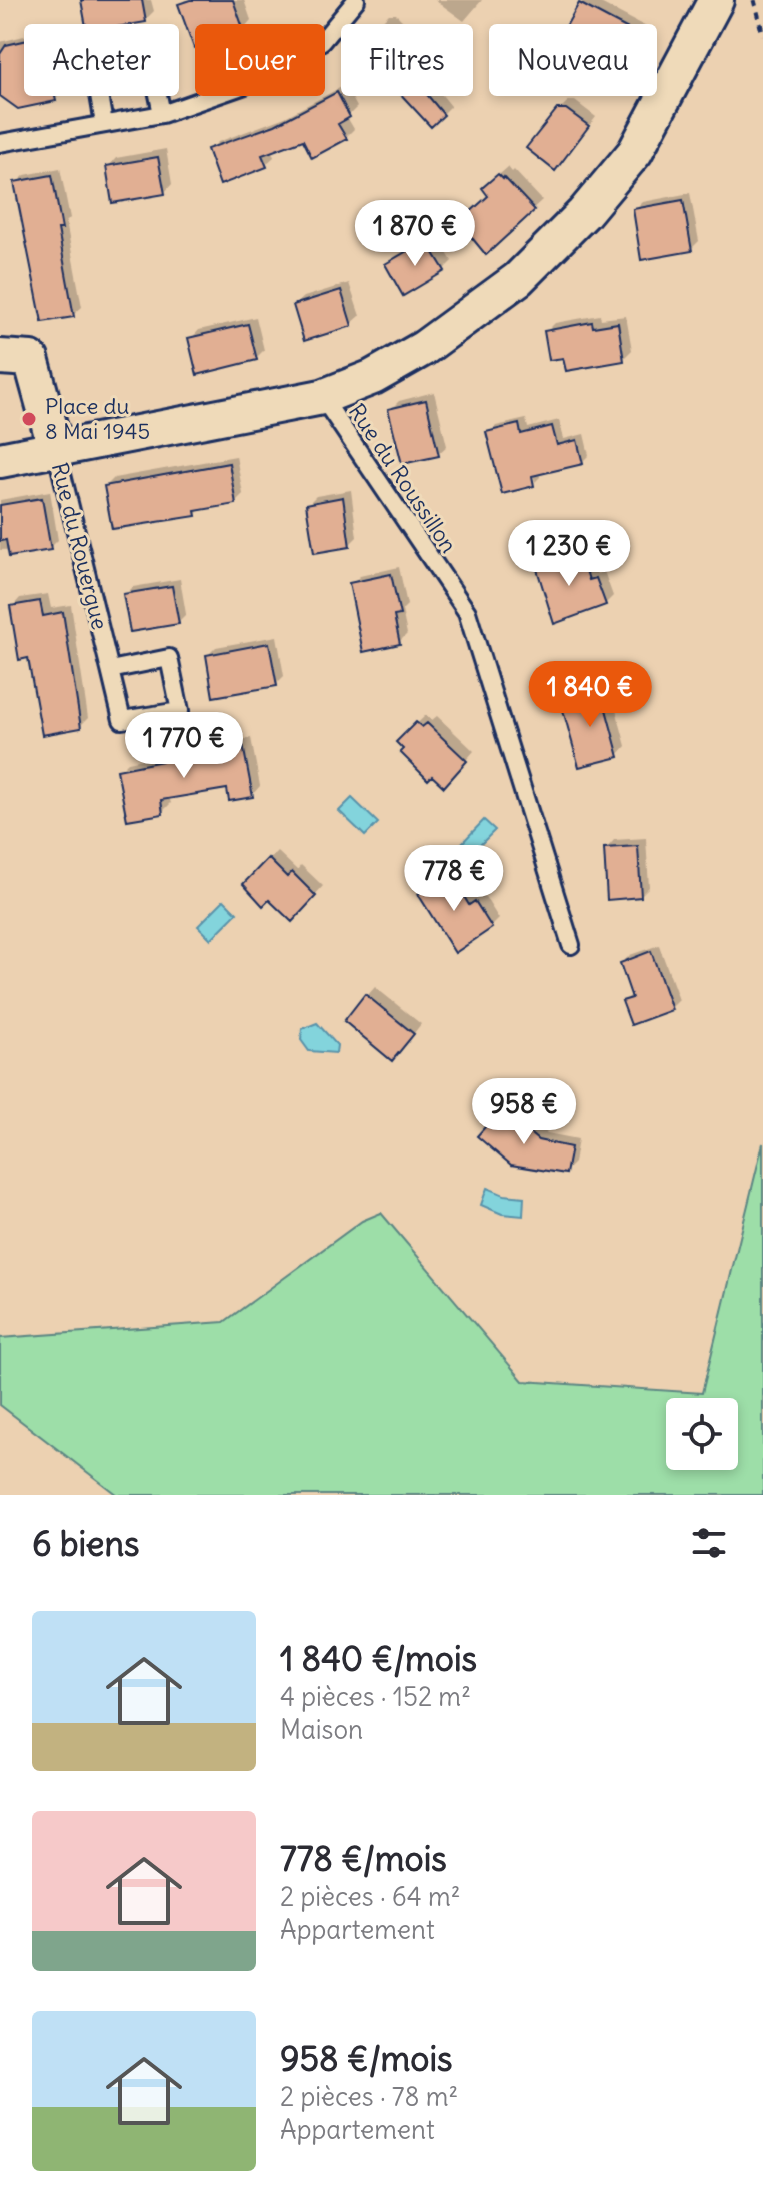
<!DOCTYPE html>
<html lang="fr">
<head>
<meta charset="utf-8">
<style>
	:root { --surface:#fff; --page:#f2f2f3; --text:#2b2b33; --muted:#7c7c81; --accent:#ea580c }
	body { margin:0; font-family:Delius,sans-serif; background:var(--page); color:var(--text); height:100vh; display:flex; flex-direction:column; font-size:30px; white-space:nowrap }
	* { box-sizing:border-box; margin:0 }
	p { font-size:26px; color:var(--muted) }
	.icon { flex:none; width:44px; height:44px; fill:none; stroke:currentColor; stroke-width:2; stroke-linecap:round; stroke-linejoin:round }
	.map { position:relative; height:1495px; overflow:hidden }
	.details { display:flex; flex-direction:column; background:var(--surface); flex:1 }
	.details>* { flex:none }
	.top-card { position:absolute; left:24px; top:24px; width:716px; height:72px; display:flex; gap:16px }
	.buttons { position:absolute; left:666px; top:1398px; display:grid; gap:16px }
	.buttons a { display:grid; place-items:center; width:72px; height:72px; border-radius:8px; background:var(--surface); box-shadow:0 4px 12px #0003; font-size:40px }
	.price { position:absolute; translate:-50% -68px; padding:0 18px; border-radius:28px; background:#fff; color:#222; font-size:26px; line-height:52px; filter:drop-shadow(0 2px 4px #0008) }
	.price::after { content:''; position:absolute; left:50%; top:48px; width:24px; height:18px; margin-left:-12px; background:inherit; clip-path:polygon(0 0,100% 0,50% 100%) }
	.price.selected { background:var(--accent); color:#fff }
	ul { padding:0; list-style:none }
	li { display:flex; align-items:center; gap:24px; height:200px; padding:0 32px }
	li span { display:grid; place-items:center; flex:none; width:224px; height:160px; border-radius:8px; color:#555 }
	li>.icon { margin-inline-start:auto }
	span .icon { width:96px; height:96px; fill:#fffc; stroke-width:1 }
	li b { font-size:34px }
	h2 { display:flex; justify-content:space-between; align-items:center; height:96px; padding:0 32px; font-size:34px }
	.pill { padding:0 28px; border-radius:8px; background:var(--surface); box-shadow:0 4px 12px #0003; font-size:28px; line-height:72px }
	.pill.selected { background:var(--accent); color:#fff }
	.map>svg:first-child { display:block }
</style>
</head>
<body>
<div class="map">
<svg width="763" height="1495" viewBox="0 0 763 1495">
	<rect width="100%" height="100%" fill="#ecd1b1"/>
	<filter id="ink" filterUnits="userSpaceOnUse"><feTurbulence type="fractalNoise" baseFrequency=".0125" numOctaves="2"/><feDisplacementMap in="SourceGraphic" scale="16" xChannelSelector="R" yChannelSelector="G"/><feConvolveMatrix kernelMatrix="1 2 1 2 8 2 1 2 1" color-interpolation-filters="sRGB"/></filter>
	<g filter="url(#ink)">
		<!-- green -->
		<path fill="#9ddea8" stroke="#5c8683" stroke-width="2" fill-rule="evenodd" d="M763 1143V1495H117L0 1405V1338L224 1322 362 1221 381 1213 523 1381 702 1393ZM724 1412V1456H680V1412Z"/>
		<!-- water -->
		<path fill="#83d4dc" stroke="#5992aa" stroke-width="2" d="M352 798 378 823 365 836 339 811Z
			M484 820 495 830 471 854 461 844Z
			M224 900 237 913 211 939 198 926Z
			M317 1023 337 1045 336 1053 309 1051 301 1040 302 1029Z
			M487 1188 504 1195 524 1197 523 1216 502 1214 481 1205Z"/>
		<!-- shadow -->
		<path fill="#0003" d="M83 0H151L154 11 145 20Z
			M185 0H244L251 20 243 29 180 5Z
			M435 0H482L464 21Z
			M584 0H595L654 31 631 71 623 78 580 4Z
			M389 14H396L435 54 421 69 451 106 443 114 370 33Z
			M48 30 62 91 55 99 0 97V42Z
			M345 85 357 107 347 117 354 129 346 137 304 138 271 149 274 157 265 165 210 150 218 142 285 117Z
			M568 101H575L596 117 563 160 559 110Z
			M166 149 172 184 164 193 108 167 116 158Z
			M508 167 512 172 514 170 542 200 486 252 493 180Z
			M60 168 70 218 66 222 82 307 73 315 16 183 25 175Z
			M690 193 699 241 691 249 635 210 643 202Z
			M435 233 452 261 444 269 404 293 387 264 396 256Z
			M349 283 360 316 351 324 295 305 304 297Z
			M600 315 601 319 626 316 632 350 623 359 565 356 547 331 555 323Z
			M256 317 264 350 256 358 191 339 199 330Z
			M434 392 447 446 438 454 391 409 399 401Z
			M526 419 528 428 559 420 564 439 584 434 589 455 582 462 539 472 540 477 535 482 532 466 531 482H535L533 484 489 433 496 426Z
			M236 456 243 494 235 502 202 507 195 515 106 486 114 478Z
			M351 490 357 537 349 545 308 504 316 496Z
			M50 491 58 540 50 548 0 550V500Z
			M587 545 597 574 604 571 613 596 605 604 538 567 546 559Z
			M399 567 407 605 402 610 407 634 399 642 352 584 360 576Z
			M180 579 186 614 178 622 125 595 133 587Z
			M48 594 51 608 71 605 88 718 80 726 12 607 20 598Z
			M277 636 284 676 276 684 208 655 216 647Z
			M609 684 626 746 618 755 563 704 571 696Z
			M426 715 432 720 437 716 474 751 452 776 406 749 398 742Z
			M251 738 260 786 252 795 229 787 169 797 171 803 162 812 120 770 128 762Z
			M646 838 649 887 640 896 606 849 614 840Z
			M277 851 297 870 301 865 323 886 292 920 269 898 245 884Z
			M458 867 478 898 484 895 499 919 491 927 420 894Z
			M659 945 679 1000 671 1008 624 1002 632 994 622 963 630 955Z
			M375 987 421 1024 401 1050 367 996Z
			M511 1102 547 1133 578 1139 574 1163 565 1172 502 1111Z"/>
		<!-- building -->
		<path fill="#e1af93" stroke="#1b2f5e" stroke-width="2" d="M81 0H142L146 22 87 32Z
			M190 0H233L244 31 194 48 178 4Z
			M579 3 647 39 624 81 593 64 602 49 565 28Z
			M379 21H387L428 64 414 79 444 115 431 127 360 50 372 37 368 33Z
			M41 37 56 101 18 109 0 96V54L6 45Z
			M337 92 350 117 338 124 347 139 312 158 303 140 262 155 267 167 220 185 207 149 275 125Z
			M557 109H566L589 126 555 171 526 148Z
			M158 157 165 194 112 203 106 166Z
			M498 174 503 179 504 177 535 210 486 255 459 222 488 196 482 188Z
			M52 175 62 229H58L74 317 42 322 14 182Z
			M683 200 692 251 641 260 633 209Z
			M426 240 445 271 403 296 385 264Z
			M341 290 352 326 304 341 293 305Z
			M592 322 593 327 618 323 624 361 566 371 563 358 549 360 544 331Z
			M248 324 257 360 197 375 188 338Z
			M426 400 439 456 402 464 388 409Z
			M519 424 521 434 552 426 557 445 577 440 583 464 532 476 534 486 502 494 486 432Z
			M229 463 236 504 195 511 196 516 112 529 104 486Z
			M343 497 350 547 314 553 306 504Z
			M42 498 51 550 9 557 6 540 0 541V505Z
			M580 551 589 580 596 578 606 605 554 624 536 566Z
			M391 574 400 615 394 616 400 644 363 652 349 583Z
			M172 586 179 624 130 632 123 594Z
			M40 601 43 616 63 612 81 728 42 735 28 658 19 660 10 606Z
			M269 643 277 686 213 697 206 655Z
			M601 691 619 757 579 767 561 703Z
			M416 722 422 727 427 723 467 761 444 787 432 776 428 780 400 752 403 749 396 742Z
			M243 745 253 797 229 801 227 789 161 800 163 814 127 820 117 770Z
			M638 846 641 897 607 900 604 848Z
			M268 858 287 877 292 872 316 896 292 922 269 900 263 906 243 884Z
			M450 873 469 905 475 901 492 928 455 953 418 894Z
			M651 951 672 1010 631 1025 622 1001 632 998 620 963Z
			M365 994 414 1034 392 1061 344 1021Z
			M501 1109 538 1140 571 1147 566 1174 511 1165 477 1136Z"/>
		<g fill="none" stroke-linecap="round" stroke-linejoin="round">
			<!-- lane casing -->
			<g stroke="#1b2f5e" stroke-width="22">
				<path id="lane" d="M104 124 94 66 150 56 162 114
					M0 143 162 114 245 85 322 41 356 0
					M322 397 467 612 571 945
					M56 450 110 670 169 658 180 711 122 720 110 670"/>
			</g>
			<!-- street casing -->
			<g stroke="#1b2f5e" stroke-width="40">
				<path id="street" d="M0 357 31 359 56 450
					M0 460 322 397 373 377 424 348 518 279 584 213 635 152 716 0"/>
			</g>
			<!-- path -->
			<path stroke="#1b2f5e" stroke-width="5" stroke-dasharray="6 6" stroke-linecap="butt" d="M754 0 763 35"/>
			<!-- lane -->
			<use href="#lane" stroke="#efdab9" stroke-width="16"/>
			<!-- street -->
			<use href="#street" stroke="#efdab9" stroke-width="34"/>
		</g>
	</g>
	<!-- markers -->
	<circle fill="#d1495b" stroke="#efdab9" stroke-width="3" cx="29" cy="419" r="8"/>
	<g text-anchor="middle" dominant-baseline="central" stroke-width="6" stroke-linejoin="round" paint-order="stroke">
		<!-- poi labels -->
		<g font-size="22" fill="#1b2f5e" stroke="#efdab9" text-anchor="start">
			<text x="45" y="406">Place du<tspan x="45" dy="25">8 Mai 1945</tspan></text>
		</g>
		<!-- street labels -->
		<g font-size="22" fill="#1b2f5e" stroke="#efdab9">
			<text transform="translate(403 478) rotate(56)">Rue du Roussillon</text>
			<text transform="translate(80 546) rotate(76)">Rue du Rouergue</text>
		</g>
	</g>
</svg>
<div class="buttons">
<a><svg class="icon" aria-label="locate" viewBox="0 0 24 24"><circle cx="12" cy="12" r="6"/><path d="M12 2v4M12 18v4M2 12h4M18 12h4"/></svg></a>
</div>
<b class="price" style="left:415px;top:268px">1 870 €</b>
<b class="price" style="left:569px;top:588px">1 230 €</b>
<b class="price selected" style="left:590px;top:729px">1 840 €</b>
<b class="price" style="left:184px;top:780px">1 770 €</b>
<b class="price" style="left:454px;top:913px">778 €</b>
<b class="price" style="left:524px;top:1146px">958 €</b>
<div class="top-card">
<a class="pill">Acheter</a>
<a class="pill selected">Louer</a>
<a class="pill">Filtres</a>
<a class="pill">Nouveau</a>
</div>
</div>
<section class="details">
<h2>6 biens<svg class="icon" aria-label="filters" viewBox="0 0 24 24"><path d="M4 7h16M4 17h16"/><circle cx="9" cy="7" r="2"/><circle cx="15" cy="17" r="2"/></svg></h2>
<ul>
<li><span style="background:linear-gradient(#bfe0f5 70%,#c2b280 0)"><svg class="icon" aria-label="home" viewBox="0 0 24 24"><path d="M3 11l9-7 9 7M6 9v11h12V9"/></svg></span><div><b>1 840 €/mois</b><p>4 pièces · 152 m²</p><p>Maison</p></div></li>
<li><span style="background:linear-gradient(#f6c9c9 75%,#7fa58c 0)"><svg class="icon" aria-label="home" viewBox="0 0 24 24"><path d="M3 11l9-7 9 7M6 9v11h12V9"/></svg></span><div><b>778 €/mois</b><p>2 pièces · 64 m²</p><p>Appartement</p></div></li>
<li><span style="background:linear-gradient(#bfe0f5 60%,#8fb573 0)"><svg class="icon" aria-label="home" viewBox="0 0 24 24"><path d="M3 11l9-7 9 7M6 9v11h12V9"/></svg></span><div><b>958 €/mois</b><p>2 pièces · 78 m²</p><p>Appartement</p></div></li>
</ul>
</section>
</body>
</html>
